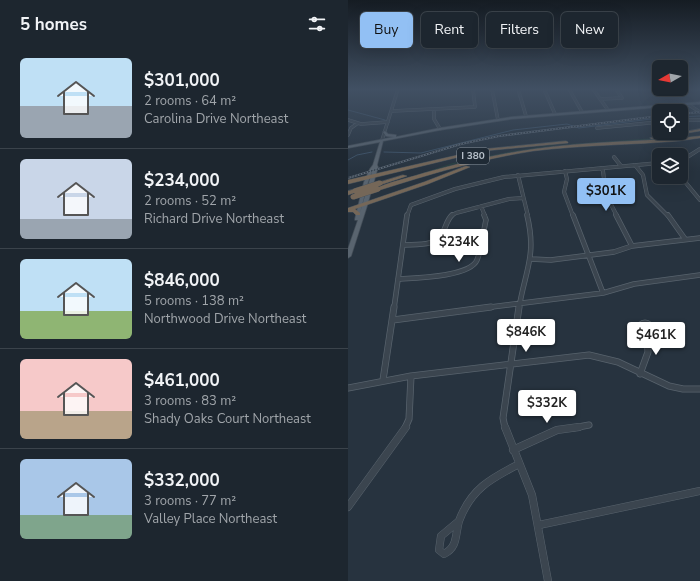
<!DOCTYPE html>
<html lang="en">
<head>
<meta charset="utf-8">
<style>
	:root { --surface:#1d262f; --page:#2a323b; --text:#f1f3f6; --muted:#a0a5aa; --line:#3b434b; --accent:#92c0f4 }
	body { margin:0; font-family:"Nunito Sans",sans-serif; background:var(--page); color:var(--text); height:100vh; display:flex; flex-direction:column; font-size:15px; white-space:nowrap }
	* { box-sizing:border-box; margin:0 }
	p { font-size:13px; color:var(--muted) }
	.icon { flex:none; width:22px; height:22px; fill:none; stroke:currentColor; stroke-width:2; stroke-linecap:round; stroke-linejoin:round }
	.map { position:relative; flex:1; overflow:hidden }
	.side { display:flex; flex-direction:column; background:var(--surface); width:348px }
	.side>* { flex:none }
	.hud { position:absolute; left:12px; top:12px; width:280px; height:36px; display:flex; gap:8px }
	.needle { width:26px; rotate:261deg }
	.tools { position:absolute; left:304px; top:60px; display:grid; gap:8px }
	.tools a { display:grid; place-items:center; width:36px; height:36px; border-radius:6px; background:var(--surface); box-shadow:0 4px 16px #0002,0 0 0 1px var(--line); font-size:20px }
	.price { position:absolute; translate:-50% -34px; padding:0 9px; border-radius:4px; background:#fff; color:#222; font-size:13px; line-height:26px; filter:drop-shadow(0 1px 2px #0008) }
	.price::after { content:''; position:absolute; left:50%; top:24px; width:12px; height:9px; margin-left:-6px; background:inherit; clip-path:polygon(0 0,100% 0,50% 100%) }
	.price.on { background:var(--accent); color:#111 }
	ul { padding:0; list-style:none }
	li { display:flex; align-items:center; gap:12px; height:100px; padding:0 20px }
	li+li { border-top:1px solid var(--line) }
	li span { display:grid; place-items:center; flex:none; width:112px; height:80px; border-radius:6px; color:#555 }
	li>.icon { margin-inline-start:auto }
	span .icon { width:48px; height:48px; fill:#fffc; stroke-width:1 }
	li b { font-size:17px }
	h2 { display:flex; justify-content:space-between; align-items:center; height:48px; padding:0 20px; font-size:17px }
	.tag { padding:0 14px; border-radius:6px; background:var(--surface); box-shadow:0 4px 16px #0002,0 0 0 1px var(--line); font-size:14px; line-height:36px }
	.tag.on { background:var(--accent); color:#111 }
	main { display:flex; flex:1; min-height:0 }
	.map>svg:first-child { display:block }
</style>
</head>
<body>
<main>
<section class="side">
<h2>5 homes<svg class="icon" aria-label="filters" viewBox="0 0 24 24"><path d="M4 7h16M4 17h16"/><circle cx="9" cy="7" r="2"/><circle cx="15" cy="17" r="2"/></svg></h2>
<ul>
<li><span style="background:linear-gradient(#bfe0f5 60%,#9aa5b1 0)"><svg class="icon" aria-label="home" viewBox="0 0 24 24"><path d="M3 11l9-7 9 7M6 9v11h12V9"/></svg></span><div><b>$301,000</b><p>2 rooms · 64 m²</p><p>Carolina Drive Northeast</p></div></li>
<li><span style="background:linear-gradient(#c9d6e8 75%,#9aa5b1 0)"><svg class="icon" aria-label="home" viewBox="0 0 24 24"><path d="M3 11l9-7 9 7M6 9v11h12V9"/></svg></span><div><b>$234,000</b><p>2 rooms · 52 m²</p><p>Richard Drive Northeast</p></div></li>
<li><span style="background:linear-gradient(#bfe0f5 65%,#8fb573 0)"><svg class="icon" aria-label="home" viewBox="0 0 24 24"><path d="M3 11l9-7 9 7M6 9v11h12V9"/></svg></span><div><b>$846,000</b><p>5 rooms · 138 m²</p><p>Northwood Drive Northeast</p></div></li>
<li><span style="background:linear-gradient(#f6c9c9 65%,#b9a48a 0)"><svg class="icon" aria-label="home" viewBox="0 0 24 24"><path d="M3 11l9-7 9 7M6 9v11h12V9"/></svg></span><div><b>$461,000</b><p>3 rooms · 83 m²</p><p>Shady Oaks Court Northeast</p></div></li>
<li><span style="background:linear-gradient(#a9c7e8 70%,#7fa58c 0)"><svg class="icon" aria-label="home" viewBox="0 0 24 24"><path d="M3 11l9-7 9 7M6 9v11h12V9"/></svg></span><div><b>$332,000</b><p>3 rooms · 77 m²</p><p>Valley Place Northeast</p></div></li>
</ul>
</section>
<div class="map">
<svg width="352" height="581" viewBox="0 0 352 581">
	<rect width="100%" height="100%" fill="#27333f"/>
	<!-- green -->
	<path fill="#294040" d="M352 135 303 140 210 145 163 152 110 163 32 187 105 163 164 151 205 145Z"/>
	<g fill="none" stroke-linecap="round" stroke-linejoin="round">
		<!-- stream -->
		<path stroke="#3d5267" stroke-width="1" d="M0 110 37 120
			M333 117 352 116
			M36 152 73 153 165 130 219 124 231 128 311 118
			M0 160 9 155 24 152"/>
		<!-- minor-far4 casing -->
		<g stroke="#58636d" stroke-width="3.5">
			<path id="minor-far4" d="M144 89 150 120
				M170 89 178 116
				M196 89 207 114
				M221 89 234 112
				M245 89 260 110
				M268 89 274 98
				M303 89 308 94
				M252 99 274 98
				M341 105 352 112
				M86 109V119L92 129
				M44 111 127 107 125 89
				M0 120 13 124 40 122
				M333 120H352
				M249 128 311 122
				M0 135 3 128 10 123
				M34 140 50 89"/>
		</g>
		<!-- minor-far3 casing -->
		<g stroke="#58636d" stroke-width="4">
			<path id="minor-far3" d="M266 157 273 166
				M333 161 352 149
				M287 165 295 175 299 195 320 216
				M253 168 255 171 258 195 269 216
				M217 171 219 179 216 192 225 216
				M170 175 180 216
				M333 177 352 200
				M133 206 137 216
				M59 216 63 205 107 189 156 177 311 163
				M103 216 108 213 161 199 175 198"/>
		</g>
		<!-- minor-far2 casing -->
		<g stroke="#58636d" stroke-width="5.5">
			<path id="minor-far2" d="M225 215 255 293
				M268 215 284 246
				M320 215 337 239
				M55 245C69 244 88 247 95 232 98 226 99 220 104 215
				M183 259 203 260 266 252 284 246 352 238
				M50 279C67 278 122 277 129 260 134 248 135 233 138 220L136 215
				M46 308 59 215
				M135 308 255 293 286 284 352 275
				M171 308C177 271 189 256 179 215"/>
		</g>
		<!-- minor-far1 casing -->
		<g stroke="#58636d" stroke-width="7">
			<path id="minor-far1" d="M45 320 143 307
				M291 329a6 6 0 1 1 12 0a6 6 0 1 1-12 0Z
				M292 374 300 352 299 334
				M35 380 46 307
				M0 388 63 376 241 355 270 362 321 386 335 389H352
				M57 428 61 419 63 376
				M157 428 155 418 171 307
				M225 428 241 425"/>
		</g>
		<!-- minor casing -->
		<g stroke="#58636d" stroke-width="8">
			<path id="minor" d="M157 427 184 495 200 581
				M165 450 209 430 231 427
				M0 507 58 427
				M111 521C107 535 110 547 96 554L91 550 93 536Z
				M111 521C123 489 142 479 171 464
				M191 525 352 491"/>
		</g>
		<!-- major casing -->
		<g stroke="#444e58" stroke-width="1.5">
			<path id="major" d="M352 102V104L163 119 92 130 35 141 29 165 30 167 19 206 3 256 0 258V249L10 220H7V219L16 182 22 169 25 165 32 142 0 148V146L46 137 38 136 35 132 37 131 40 134 48 135V137L92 128 163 117ZM25 169 12 213 20 182Z"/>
		</g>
		<!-- highway casing -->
		<g stroke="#45505a" stroke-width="1">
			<path id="highway" d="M352 129V131L304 139 302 138Z
				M352 136V138L331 141C283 145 234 145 185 151 133 159 82 174 32 190H28L27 189C37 183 64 177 76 173 112 163 149 154 186 149 241 141 297 142 352 136Z
				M218 141 220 142V143L136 151 0 184V180L136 149Z
				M118 166 122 167 80 184 7 209 12 213V215H8L5 212H0V208L76 182Z
				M55 175 59 176 32 185 29 183Z
				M7 189 10 191 9 192 0 195V191Z"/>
		</g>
		<!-- minor-far4 -->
		<use href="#minor-far4" stroke="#3b454f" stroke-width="2.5"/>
		<!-- minor-far3 -->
		<use href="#minor-far3" stroke="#3b454f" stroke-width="3"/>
		<!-- minor-far2 -->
		<use href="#minor-far2" stroke="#3b454f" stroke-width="4"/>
		<!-- minor-far1 -->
		<use href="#minor-far1" stroke="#3b454f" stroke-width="5.5"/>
		<!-- minor -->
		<use href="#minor" stroke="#3b454f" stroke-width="7"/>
		<!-- major -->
		<use href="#major" fill="#59646f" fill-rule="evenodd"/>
		<!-- highway -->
		<use href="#highway" fill="#756758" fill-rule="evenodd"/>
		<!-- rail casing -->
		<g stroke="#5d6976" stroke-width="2">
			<path id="rail" d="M333 114 352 112
				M0 178 113 144 151 136 311 116"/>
		</g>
		<!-- rail -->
		<use href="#rail" stroke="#1f2a35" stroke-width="1" stroke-dasharray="1.5" stroke-linecap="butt"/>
		<!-- highway-bridge casing -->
		<g stroke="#45505a" stroke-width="6" stroke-linecap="butt">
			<path id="highway-bridge" d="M7 191 32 183
				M5 197 30 189"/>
		</g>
		<!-- highway-bridge -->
		<use href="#highway-bridge" stroke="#756758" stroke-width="5"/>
	</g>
	<!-- sky -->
	<linearGradient id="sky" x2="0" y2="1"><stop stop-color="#151c23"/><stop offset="0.52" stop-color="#415063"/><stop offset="1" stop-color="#415063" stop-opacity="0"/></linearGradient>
	<rect width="352" height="171" fill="url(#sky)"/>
	<g text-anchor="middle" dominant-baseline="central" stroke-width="3" stroke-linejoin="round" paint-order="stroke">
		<!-- shield labels -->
		<rect fill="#1f2a35" stroke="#89939d" stroke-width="1" x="109" y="148" width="32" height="16" rx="3"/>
		<g font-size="10" font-weight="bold" fill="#b7c0ca">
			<text x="125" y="156">I 380</text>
		</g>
	</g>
</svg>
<div class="tools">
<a><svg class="needle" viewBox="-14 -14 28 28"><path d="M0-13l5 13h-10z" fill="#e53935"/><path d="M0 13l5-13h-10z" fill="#a0a5aa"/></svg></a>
<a><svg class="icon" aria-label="locate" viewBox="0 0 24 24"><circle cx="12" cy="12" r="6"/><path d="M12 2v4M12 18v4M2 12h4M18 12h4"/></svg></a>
<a><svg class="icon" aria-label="layers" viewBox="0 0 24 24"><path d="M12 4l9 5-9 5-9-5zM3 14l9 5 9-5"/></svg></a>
</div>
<b class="price on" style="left:258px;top:212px">$301K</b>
<b class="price" style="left:111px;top:263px">$234K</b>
<b class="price" style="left:178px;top:353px">$846K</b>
<b class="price" style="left:308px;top:356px">$461K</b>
<b class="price" style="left:199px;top:424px">$332K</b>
<div class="hud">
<a class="tag on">Buy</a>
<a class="tag">Rent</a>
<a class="tag">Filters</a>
<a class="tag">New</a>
</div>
</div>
</main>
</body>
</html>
